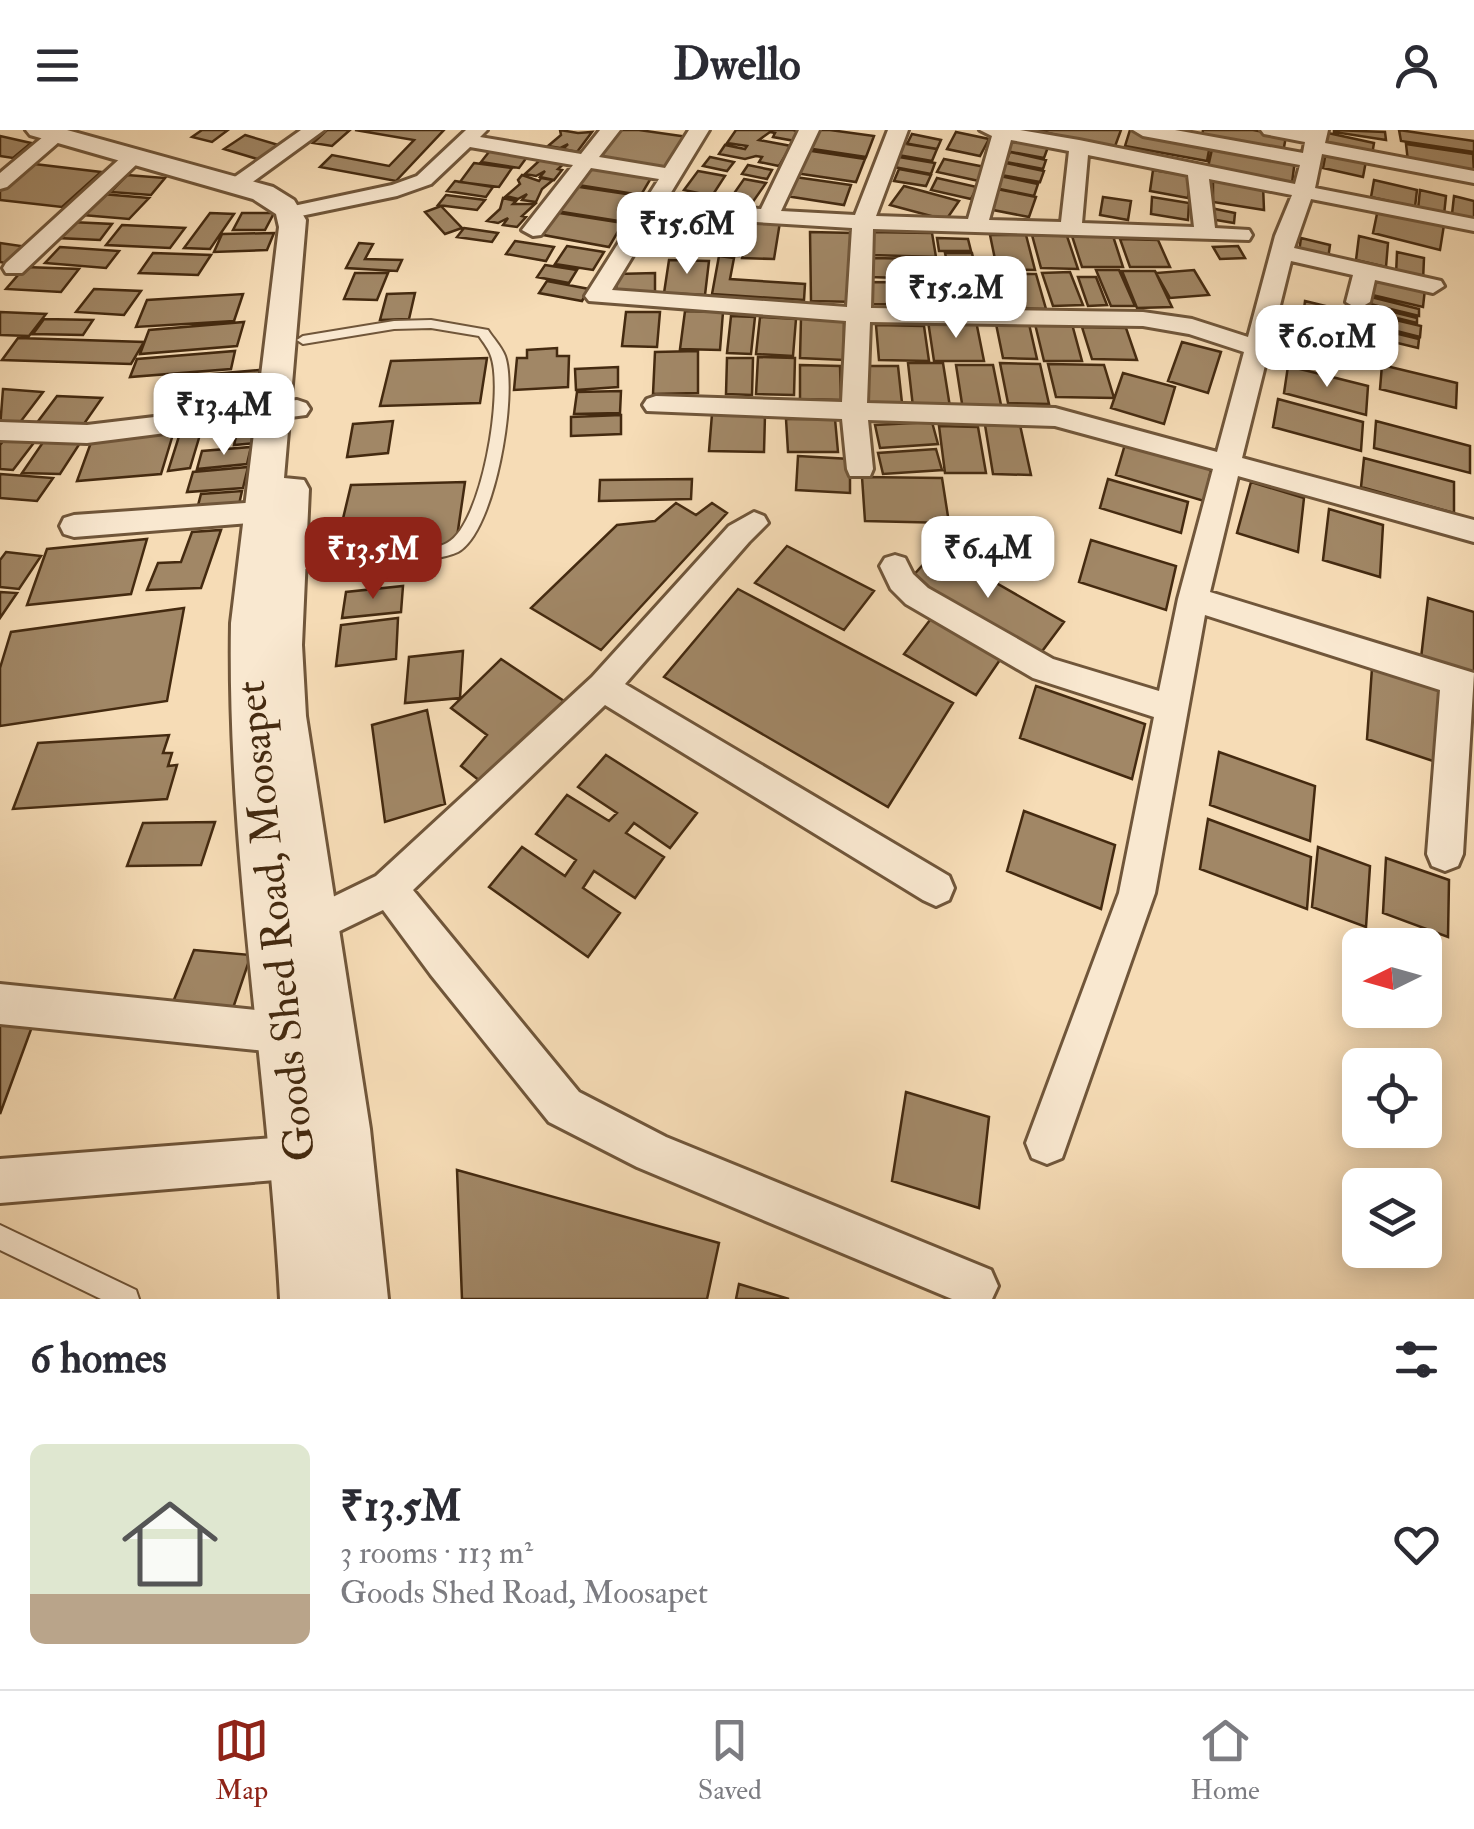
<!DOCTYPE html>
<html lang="en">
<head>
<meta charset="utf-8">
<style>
	:root { --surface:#fff; --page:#f2f2f3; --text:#2b2b33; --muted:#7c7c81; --line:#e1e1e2; --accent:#8f2418 }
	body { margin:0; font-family:"IM FELL Double Pica",serif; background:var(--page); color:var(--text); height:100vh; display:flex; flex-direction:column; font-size:38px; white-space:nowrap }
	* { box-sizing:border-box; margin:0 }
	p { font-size:32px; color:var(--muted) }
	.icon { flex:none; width:55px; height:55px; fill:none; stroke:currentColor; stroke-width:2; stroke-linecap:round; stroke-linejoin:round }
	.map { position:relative; height:1169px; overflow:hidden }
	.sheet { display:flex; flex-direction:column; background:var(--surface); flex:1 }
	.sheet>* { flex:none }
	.needle { width:65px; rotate:265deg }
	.tools { position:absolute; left:1342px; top:798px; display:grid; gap:20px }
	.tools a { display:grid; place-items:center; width:100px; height:100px; border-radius:15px; background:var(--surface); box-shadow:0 5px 25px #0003; font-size:50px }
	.price { position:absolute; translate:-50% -85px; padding:0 22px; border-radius:20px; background:#fff; color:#222; font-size:32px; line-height:65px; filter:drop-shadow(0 2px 5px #0008) }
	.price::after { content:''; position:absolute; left:50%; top:60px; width:30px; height:22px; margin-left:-15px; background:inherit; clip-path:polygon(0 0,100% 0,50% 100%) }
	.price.selected { background:var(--accent); color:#fff }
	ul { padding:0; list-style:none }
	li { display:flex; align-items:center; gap:30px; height:250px; padding:0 30px }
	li+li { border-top:2px solid var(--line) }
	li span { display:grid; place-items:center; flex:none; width:280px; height:200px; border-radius:15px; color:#555 }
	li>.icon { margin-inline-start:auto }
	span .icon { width:120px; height:120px; fill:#fffc; stroke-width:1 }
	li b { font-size:42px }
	h2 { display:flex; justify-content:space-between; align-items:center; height:120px; padding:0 30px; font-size:42px }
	header { display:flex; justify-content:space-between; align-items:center; height:130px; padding:0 30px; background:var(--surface); font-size:45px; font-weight:700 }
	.dock { display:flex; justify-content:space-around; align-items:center; height:140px; border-top:2px solid var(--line); background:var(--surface); font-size:28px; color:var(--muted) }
	.dock a { display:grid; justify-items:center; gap:5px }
	.dock .selected { color:var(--accent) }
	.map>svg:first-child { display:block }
</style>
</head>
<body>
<header><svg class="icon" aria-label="menu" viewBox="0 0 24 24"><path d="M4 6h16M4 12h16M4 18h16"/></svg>Dwello<svg class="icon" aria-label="person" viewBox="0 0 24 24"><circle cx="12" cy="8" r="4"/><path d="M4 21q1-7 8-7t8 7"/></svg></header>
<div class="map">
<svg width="1474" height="1169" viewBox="0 0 1474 1169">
	<rect width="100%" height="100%" fill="#f6dcb6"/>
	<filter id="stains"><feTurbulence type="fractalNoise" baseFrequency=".002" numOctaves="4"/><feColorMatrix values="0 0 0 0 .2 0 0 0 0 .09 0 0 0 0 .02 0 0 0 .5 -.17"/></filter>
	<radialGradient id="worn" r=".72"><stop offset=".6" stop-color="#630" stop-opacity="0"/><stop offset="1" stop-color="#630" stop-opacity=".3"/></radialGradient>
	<!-- building -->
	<path fill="#a18766" stroke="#442a10" stroke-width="2.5" d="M202 0H228L212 12 192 7Z
		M327 0H350L332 16 313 13Z
		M355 0H444L396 51 320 37 332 25 389 36 414 10Z
		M560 0 578 3 592 2 577 22 563 19 568 14 560 18 548 16 561 5Z
		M619 0H639L688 7 669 38 601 27Z
		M736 0H793L801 2 795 11 773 7 775 3 770 2 759 10 791 16 779 36 759 32 762 27 756 26 745 29 719 24 725 15 745 19 747 16 727 13Z
		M814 0H830L874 6 866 27 806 18Z
		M1036 0H1121L1114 19Z
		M1130 0 1210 15 1207 31 1125 16Z
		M1203 0H1253L1286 6 1283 23 1202 7Z
		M1334 0 1385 2 1386 10 1334 2Z
		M1399 0 1474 11V22L1401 11Z
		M956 2 989 9 980 26 947 19Z
		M1328 3 1374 13 1372 25 1324 15Z
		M912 4 941 10 937 19 907 14Z
		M245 5 285 17 264 31 224 19Z
		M0 6 31 13 13 28 0 26Z
		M1011 10 1048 17 1044 28 1006 21Z
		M904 13 937 19 932 31 898 25Z
		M1406 14 1473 24 1474 43 1408 32Z
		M1213 15 1295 30 1292 53 1208 37Z
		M492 18 530 23 519 38 481 32Z
		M805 20 865 29 856 52 795 43Z
		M1010 22 1046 30 1043 39 1006 32Z
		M1326 22 1366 31 1363 47 1323 38Z
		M540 23 570 28 558 39 562 40 554 50 540 47 545 41 536 46 525 44 538 32 536 28Z
		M710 27 734 32 727 41 703 36Z
		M899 27 935 33 931 44 894 37Z
		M944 29 985 37 979 51 937 42Z
		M26 33 101 42 62 77 0 70V55Z
		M474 33 512 38 499 57 460 52Z
		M1006 33 1044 41 1040 52 1001 45Z
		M592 34 654 43 641 65 578 55Z
		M748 35 772 40 767 49 742 44Z
		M899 39 931 45 926 56 894 51Z
		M1153 40 1191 46 1188 68 1150 61Z
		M698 41 725 46 712 66 684 60Z
		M127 45 165 48 151 65 111 62Z
		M522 45 539 51 541 48 553 50 542 59 536 72 522 70 527 64 518 69 506 66 520 54 518 50Z
		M1000 46 1038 54 1034 66 995 58Z
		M795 47 851 55 844 75 786 66Z
		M1213 47 1263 55 1264 80 1213 72Z
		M937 48 977 57 971 69 931 60Z
		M744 49 766 53 750 76 728 72Z
		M1374 50 1417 60 1415 77 1371 67Z
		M455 51 493 57 486 67 447 61Z
		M573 56 640 66 625 92 556 81Z
		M904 56 959 71 946 90 890 75Z
		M997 59 1036 67 1029 87 988 79Z
		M1420 60 1446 66 1444 85 1418 79Z
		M102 64 149 68 129 89 82 85Z
		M446 65 485 70 477 80 438 75Z
		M1454 66 1474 71V89L1452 84Z
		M1103 67 1131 71 1128 90 1100 85Z
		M1152 67 1189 73 1188 90 1151 84Z
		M503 68 516 71 513 74H535L522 86 526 87 517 97 503 95 508 88 498 93 487 91 500 79Z
		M441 76 462 98 445 104 425 82Z
		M1206 77 1235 83 1234 93 1204 88Z
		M1378 79 1444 95 1440 120 1373 103Z
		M553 82 623 93 609 117 538 104Z
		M210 83 234 84 210 119 184 118Z
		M242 83H274L265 100H233Z
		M747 91 780 92 774 129 742 128Z
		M71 92 112 94 100 110 58 108Z
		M690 93 710 94 705 120H684Z
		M122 95 185 98 170 118 106 115Z
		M715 97 743 98 739 126 710 125Z
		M464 98 498 103 492 112 457 107Z
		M810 102 854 103 858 172 811 171Z
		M870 102 932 103 936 127 872 125Z
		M274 103 267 120 214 122 222 104Z
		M990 105H1026L1035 140 997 139Z
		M1032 105 1067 106 1078 139 1041 138Z
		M1072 106H1113L1123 137H1082Z
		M1359 106 1388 113 1386 137 1356 130Z
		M937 108 968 109 971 121H939Z
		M1301 108 1330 115 1328 129 1299 122Z
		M1120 109 1158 110 1170 137H1130Z
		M515 111 554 117 546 131 506 124Z
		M0 113 28 117 10 134 0 132Z
		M359 113 373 114 365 129 402 130 397 141 346 138Z
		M567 116 604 122 593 140 555 134Z
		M1238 116 1245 128 1220 129 1213 117Z
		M60 117 119 121 106 138 45 133Z
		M1397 122 1424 128 1423 151 1396 145Z
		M153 123 211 125 198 145 139 143Z
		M945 123H972L975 137 948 136Z
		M719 126 734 128 730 149 805 154 804 170 712 164Z
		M869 128 929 129 932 149 870 147Z
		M669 130 709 131 705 165 664 163Z
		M545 135 577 140 569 153 537 147Z
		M25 137 79 139 61 162 6 159Z
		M970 140H986L995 168H979Z
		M1096 140H1119L1135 176H1111Z
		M1194 140 1209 165 1170 168 1156 143Z
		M1122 141H1155L1172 177 1137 178Z
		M1070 142 1083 175 1053 176 1042 143Z
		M355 143H388L377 170 344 169Z
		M655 143V161L616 162 617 144Z
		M994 144H1036L1046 179 1002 178Z
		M1371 146 1425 159 1423 177 1368 164Z
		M1078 147H1096L1107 175 1088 176Z
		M547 151 589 159 582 171 539 163Z
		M867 152 940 153 943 175 869 174Z
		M952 152 970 153 975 177H957Z
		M94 159 141 161 124 185 76 182Z
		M415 163 409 189 380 190 387 164Z
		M243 164 234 191 136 197 147 170Z
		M1367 166 1419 179V186L1366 173Z
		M1305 171 1350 182V190L1304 179Z
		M1365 175 1417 188V193L1364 180Z
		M685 181 723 182 720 220 680 219Z
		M1301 181 1350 193 1349 209 1298 197Z
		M0 182 46 184 29 206 0 205Z
		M626 182H660L657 217 622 216Z
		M1366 183 1421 196 1420 207 1365 193Z
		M731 186 755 187 751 224 727 223Z
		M760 187 796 189 793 226 756 224Z
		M801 188 844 190V230L800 228Z
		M44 189 93 190 83 205 33 204Z
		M928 191H976L984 231H934Z
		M244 192 237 216 140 224 149 200Z
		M996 194H1029L1037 229 1003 228Z
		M1035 194H1072L1082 231H1044Z
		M876 195 924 196 929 231 879 230Z
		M1082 197 1126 198 1137 230 1092 229Z
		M1382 200 1419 209 1418 218 1381 209Z
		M18 208 144 212 131 234 2 230Z
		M1182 212 1221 222 1208 263 1168 251Z
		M557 218V226H569L568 257 514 260 517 228H527V220Z
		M235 221 231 239 130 247 137 229Z
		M698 221V263L653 264 655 222Z
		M758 227 795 228 794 265 756 264Z
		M487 228 480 273 380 276 391 231Z
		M727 228H753L752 265 726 264Z
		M908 233H943L950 277H913Z
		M1000 233 1040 234 1049 274 1008 273Z
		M1048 234 1104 235 1114 268 1056 267Z
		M800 235 840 236 841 270 800 269Z
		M956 235H993L1002 280H963Z
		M1382 235 1457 253 1456 278 1380 259Z
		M861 236H898L902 273 863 272Z
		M1288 236 1368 256 1366 285 1284 263Z
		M618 237V257L576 260 575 239Z
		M260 240 257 255 198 260 202 245Z
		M1123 243 1175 257 1164 294 1111 278Z
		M265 255 260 277 199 283 204 261Z
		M3 259 43 262 15 299 0 298Z
		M621 261 620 283 574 284 577 262Z
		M57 266 102 268 79 301 33 298Z
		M1278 269 1363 292 1361 321 1273 297Z
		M712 284 765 285 764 322 709 321Z
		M621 285V304L571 306V287Z
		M786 289H835L838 322H788Z
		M393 291 388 323 347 327 353 294Z
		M1376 291 1470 316V343L1374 318Z
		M262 292 257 313 234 315 239 294Z
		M932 292 938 314 880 318 875 295Z
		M985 295H1020L1031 345 993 344Z
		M939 296 978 297 986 343H945Z
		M202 298 190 338 168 341 181 300Z
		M174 301 161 344 77 351 93 307Z
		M9 304 39 306 13 340 0 339V315Z
		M48 305 84 307 60 344 22 343Z
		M1126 311 1212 336 1204 371 1116 345Z
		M251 317 247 334 197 339 202 321Z
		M936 319 942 340 883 344 878 323Z
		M798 326 850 329V363L796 360Z
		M1364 328 1454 352V383L1361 357Z
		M248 337 243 358 187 362 193 342Z
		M0 344 53 348 37 371 0 368Z
		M862 347 942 348 949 393 865 391Z
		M692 349 691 369 599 371 600 350Z
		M1108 349 1188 372 1181 403 1100 378Z
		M465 352 456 414 336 418 351 355Z
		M1251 352 1304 368 1298 422 1237 403Z
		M242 361 238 379 196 383 201 364Z
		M676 373 696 385 712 373 727 383 601 520 531 478 617 395 655 391Z
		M1329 379 1383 395 1380 447 1323 430Z
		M221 400 201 458 147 460 158 433 181 432 192 402Z
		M147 409 131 464 27 475 47 419Z
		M1091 410 1176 436 1166 480 1079 452Z
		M787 416 874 461 844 500 755 453Z
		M937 419 1064 492 1040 524 911 448Z
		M6 422 41 426 19 459 0 457V430Z
		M403 456 401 482 342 488 346 462Z
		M738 459 953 573 888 677 664 547Z
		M0 462 17 463 0 488Z
		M1428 468 1474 482V545L1421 528Z
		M184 478 167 571 0 596V538L11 502Z
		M933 486 1004 524 976 565 904 524Z
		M398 488 396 529 336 536 341 495Z
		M463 521 460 568 405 573 409 527Z
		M501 529 564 571 485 655 461 636 487 605 451 578Z
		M1372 538 1441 559 1439 633 1367 609Z
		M1036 556 1145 594 1132 649 1020 608Z
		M427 580 445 674 385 692 372 595Z
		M169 605 163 623H172L168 636 177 635 167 669 13 679 38 613Z
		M1219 622 1315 656 1310 711 1210 675Z
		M606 625 697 683 670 718 634 693 626 703 664 727 635 768 594 741 583 758 620 783 588 827 489 757 522 717 565 746 576 730 536 704 567 665 609 691 617 683 578 657Z
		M1024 681 1115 715 1101 779 1007 741Z
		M1208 689 1311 727 1307 779 1200 739Z
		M215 692 201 735 127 736 143 693Z
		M1318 717 1370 736 1366 797 1312 777Z
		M1386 728 1449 750 1448 807 1383 783Z
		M194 820 251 825 230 887 169 882Z
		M33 894 0 984V895Z
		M906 962 989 987 979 1078 892 1051Z
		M457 1040 719 1113 707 1169H462Z
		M739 1154 789 1169H736Z"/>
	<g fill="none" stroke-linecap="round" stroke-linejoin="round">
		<!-- service casing -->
		<g stroke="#70563a" stroke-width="4">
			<path id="service" d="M431 190 488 200C493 208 501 216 505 226 518 264 495 402 458 422 434 434 308 443 281 437L279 433 287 427C321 426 421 428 447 413 482 395 504 261 491 226 489 219 483 212 479 206L431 198 394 199 303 214 297 210 303 206 394 191Z
				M0 1095 136 1160 139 1169H101L0 1120Z"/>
		</g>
		<!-- minor casing -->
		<g stroke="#70563a" stroke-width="6">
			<path id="minor" d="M301 0H324L243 59H229L226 55 229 51Z
				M466 0H487L480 7 581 24 600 0H620L599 27 665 38 689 0H709L664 74 761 79 799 0H819L781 81 855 85 888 0H908L876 86 968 89 992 6 980 0H1020L1079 10 1295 54 1300 35 1143 6 1133 0H1175L1303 23 1305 12 1264 4 1261 0H1328L1325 13 1474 41V53L1322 24 1315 58 1474 89V101L1311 69 1294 118 1441 151 1444 156 1433 163 1375 150 1370 172 1358 179 1346 172 1353 145 1291 131 1242 328 1474 390V412L1238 346 1210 462 1474 543 1463 724 1458 736 1445 741 1432 736 1427 724 1440 560 1205 485 1155 763 1062 1028 1047 1034 1032 1028 1026 1013 1119 763 1154 587 1033 548 906 474 891 459 880 436 885 428 895 425 905 428 913 444 928 458 1053 529 1159 561 1178 469 1213 339 1055 296 868 290 873 339 870 346H850L847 339 842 289 647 281 643 275 647 269 656 266 842 272 846 191 589 171 585 166 659 49 591 38 541 105 533 106 522 100 573 35 470 17 431 54 397 66 291 88 280 82 284 78 392 55 417 46ZM1011 10 1069 21 1061 92 989 90ZM1088 25 1188 45 1194 97 1082 93ZM1209 49 1292 65 1275 106 1248 207 1192 189 1143 182 871 178 873 99 1249 110 1252 105 1249 100 1215 98ZM657 86 852 98 847 177 612 160ZM870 192 1143 196 1189 204 1244 222 1217 322 1055 278 867 273Z
				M50 1H64L67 5 7 57 0 59V43Z
				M132 22 139 24V32L22 143H6L3 138 6 133 125 24Z
				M297 270 306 273 310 279 306 285 87 313 0 310V292L87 295Z
				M261 372 271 375 275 382 271 389 261 392 74 407 64 404 60 396 64 388 74 385Z
				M754 382 764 386 768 393 749 412 625 554 949 746 954 758 949 770 936 776 923 770 605 575 413 760 579 962 666 1007 991 1140 998 1156 992 1169H952L637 1037 549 992 431 845 383 780 317 812 304 807 298 794 304 781 376 746 592 547 729 396Z
				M0 854 285 883 299 889 305 903 299 917 285 923 0 894Z
				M300 1006 315 1012 321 1027 315 1042 300 1048 0 1073V1029Z"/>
		</g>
		<!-- tertiary casing -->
		<g stroke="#70563a" stroke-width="6">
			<path id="tertiary" d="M26 0H67L273 57 294 70 306 90 284 348 304 350 309 359 302 515 306 586 370 999 388 1169H280C268 943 227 719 231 493L279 97 276 84 253 69 30 5Z"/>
		</g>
		<!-- service -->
		<use href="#service" fill="#f9e8d0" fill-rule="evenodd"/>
		<!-- minor -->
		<use href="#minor" fill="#f9e8d0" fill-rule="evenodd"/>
		<!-- tertiary -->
		<use href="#tertiary" fill="#f9e8d0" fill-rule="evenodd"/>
	</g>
	<g text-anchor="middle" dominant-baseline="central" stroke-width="8" stroke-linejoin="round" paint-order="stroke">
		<!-- street labels -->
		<g font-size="42" fill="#442a10" stroke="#f9e8d0">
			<text transform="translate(276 791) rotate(-96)">Goods Shed Road, Moosapet</text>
		</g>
	</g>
	<rect width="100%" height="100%" filter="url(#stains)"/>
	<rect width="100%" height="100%" fill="url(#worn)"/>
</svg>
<div class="tools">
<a><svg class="needle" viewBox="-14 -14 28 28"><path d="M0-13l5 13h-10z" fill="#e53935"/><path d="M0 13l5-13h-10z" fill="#7c7c81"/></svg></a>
<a><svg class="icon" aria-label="locate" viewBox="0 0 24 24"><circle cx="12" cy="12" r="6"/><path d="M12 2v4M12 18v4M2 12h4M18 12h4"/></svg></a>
<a><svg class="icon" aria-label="layers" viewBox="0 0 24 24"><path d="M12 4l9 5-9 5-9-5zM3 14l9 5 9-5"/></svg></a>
</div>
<b class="price" style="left:687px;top:147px">₹15.6M</b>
<b class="price" style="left:956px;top:211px">₹15.2M</b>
<b class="price" style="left:1327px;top:260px">₹6.01M</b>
<b class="price" style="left:224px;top:328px">₹13.4M</b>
<b class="price" style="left:988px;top:471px">₹6.4M</b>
<b class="price selected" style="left:373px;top:472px">₹13.5M</b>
</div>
<section class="sheet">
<h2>6 homes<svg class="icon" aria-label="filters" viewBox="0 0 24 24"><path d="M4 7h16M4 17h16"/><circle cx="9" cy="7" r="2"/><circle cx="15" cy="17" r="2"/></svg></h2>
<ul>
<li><span style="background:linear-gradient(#dfe7d0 75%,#b9a48a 0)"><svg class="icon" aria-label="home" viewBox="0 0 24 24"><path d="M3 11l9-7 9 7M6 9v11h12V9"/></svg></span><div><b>₹13.5M</b><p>3 rooms · 113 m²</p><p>Goods Shed Road, Moosapet</p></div><svg class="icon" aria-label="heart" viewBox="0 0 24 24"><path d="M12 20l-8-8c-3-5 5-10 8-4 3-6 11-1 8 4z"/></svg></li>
</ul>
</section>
<nav class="dock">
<a class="selected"><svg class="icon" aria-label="map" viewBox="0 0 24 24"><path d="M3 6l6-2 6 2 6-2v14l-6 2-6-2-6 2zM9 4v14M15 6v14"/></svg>Map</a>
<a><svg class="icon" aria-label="saved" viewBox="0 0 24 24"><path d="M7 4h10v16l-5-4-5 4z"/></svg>Saved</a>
<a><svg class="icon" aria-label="home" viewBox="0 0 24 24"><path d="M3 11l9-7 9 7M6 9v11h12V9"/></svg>Home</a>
</nav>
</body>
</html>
